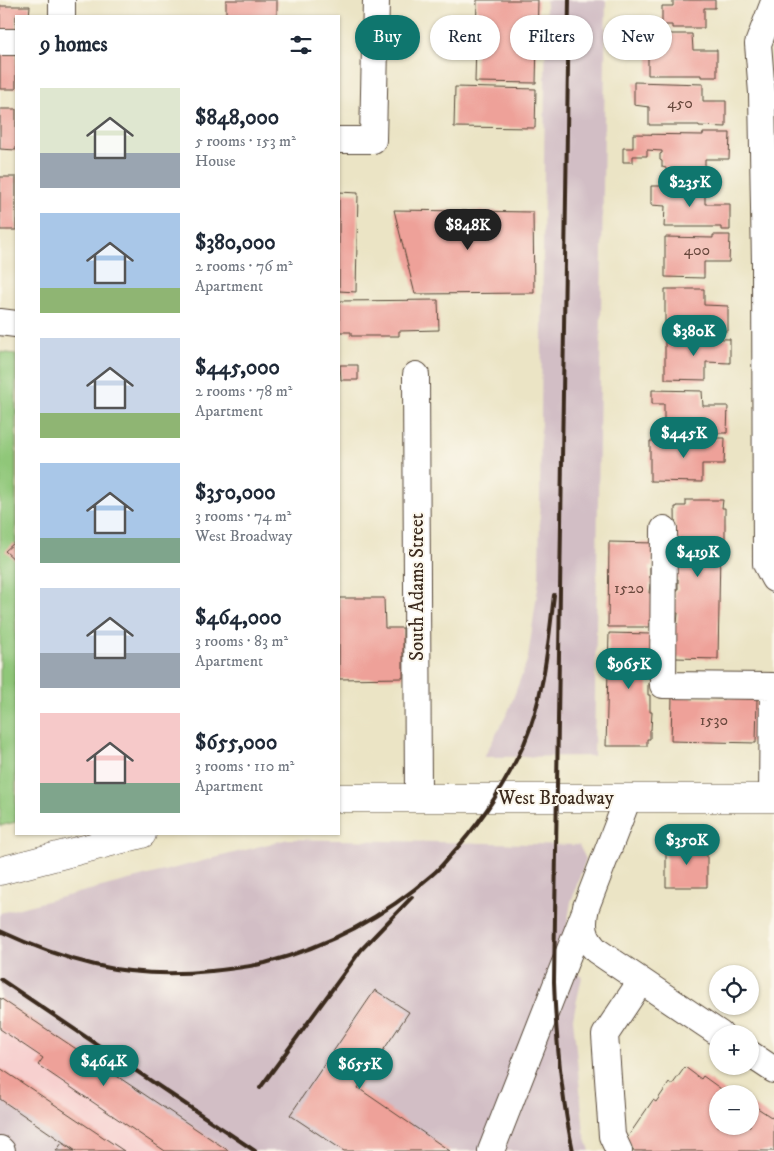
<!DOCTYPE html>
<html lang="en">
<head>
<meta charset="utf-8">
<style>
	:root { --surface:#fff; --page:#f6f6f7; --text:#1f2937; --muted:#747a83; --accent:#0f766e }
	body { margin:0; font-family:"IM FELL DW Pica",serif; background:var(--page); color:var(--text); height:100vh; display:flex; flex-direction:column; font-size:19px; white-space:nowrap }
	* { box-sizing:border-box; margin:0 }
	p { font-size:16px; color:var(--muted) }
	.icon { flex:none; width:28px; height:28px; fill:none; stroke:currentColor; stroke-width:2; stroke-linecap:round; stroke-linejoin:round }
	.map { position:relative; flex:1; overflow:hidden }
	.panel { position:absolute; left:15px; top:15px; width:325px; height:820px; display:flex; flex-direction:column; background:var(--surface); border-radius:0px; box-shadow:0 1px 4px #0004 }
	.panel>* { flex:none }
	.top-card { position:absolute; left:355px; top:15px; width:344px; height:45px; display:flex; gap:10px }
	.controls { position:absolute; left:709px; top:965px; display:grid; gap:10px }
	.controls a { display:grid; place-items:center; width:50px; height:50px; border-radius:50%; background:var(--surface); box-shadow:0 1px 4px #0004; font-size:25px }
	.price { position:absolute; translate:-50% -42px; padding:0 11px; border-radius:18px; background:var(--accent); color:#fff; font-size:16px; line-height:32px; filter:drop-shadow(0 1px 2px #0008) }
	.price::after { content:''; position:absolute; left:50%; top:30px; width:15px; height:11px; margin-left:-8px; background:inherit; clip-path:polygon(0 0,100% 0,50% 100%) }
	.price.active { background:#222; color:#fff }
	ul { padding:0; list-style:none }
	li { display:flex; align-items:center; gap:15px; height:125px; padding:0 25px }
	li span { display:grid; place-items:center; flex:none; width:140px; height:100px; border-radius:0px; color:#555 }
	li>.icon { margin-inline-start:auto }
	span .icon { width:60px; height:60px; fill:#fffc; stroke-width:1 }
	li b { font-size:21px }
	h2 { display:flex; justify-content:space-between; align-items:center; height:60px; padding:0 25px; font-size:21px }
	.chip { padding:0 18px; border-radius:22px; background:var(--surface); box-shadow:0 1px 4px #0004; font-size:18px; line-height:45px }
	.chip.active { background:var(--accent); color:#fff }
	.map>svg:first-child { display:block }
</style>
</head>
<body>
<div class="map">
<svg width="774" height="1151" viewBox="0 0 774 1151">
	<rect width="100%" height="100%" fill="#fbf7ec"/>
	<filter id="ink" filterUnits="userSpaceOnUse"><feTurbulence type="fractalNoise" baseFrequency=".02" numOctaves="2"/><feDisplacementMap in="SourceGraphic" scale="10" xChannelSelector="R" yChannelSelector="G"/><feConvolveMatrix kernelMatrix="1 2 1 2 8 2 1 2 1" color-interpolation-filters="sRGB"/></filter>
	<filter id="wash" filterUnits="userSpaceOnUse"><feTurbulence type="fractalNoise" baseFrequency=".0096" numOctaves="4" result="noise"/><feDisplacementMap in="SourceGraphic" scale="20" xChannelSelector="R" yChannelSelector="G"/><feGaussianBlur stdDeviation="1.12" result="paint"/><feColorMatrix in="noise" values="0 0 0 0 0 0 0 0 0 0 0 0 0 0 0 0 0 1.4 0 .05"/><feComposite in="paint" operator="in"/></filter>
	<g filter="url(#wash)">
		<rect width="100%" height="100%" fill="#ebe4c5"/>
		<!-- built -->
		<path fill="#f7d0cf" d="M0 998 229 1151H76L0 1099Z"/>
		<!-- industrial -->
		<path fill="#d2bec5" d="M546 0H606L594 756 484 757 508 712 528 658 539 580Z
			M288 839 579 845 586 859 571 902 566 932 575 971 582 977 573 1018 584 1132 590 1151H229L0 998V913Z
			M0 1099 76 1151H0Z"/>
		<!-- green -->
		<path fill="#90c779" stroke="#66784c" d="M0 352 16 354V822L0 826Z"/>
		<g id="blocks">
			<!-- building -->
			<path fill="#eea199" d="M226 0H277V16H226Z
				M477 0H538L536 83 475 82Z
				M673 0H715V8H704V28H672V25H662V6H673Z
				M0 6H30L29 16H16V32H0Z
				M640 34H692L693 50H717V77H701V75H648V54H640Z
				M0 48H16V89H0Z
				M634 82 703 84V101H726V127L699 126V125H649V107L634 105Z
				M455 87 536 89 535 128 454 127Z
				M0 109H16V150L0 149Z
				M703 133H730L729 159H705V176L667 175 666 168 662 167V161L660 160V154L662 153V151L647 150V156H633V162H623V148H633V134L703 135Z
				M0 177H16V230H0Z
				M651 186H705V204H730V230H721V227H664L665 206 651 205Z
				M339 192 358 193 356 292 339 291Z
				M394 210 533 212 534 293 415 294Z
				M713 235H730L729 262H704V278L665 277V237L713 238Z
				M665 289H704V305L728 306V331L665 328Z
				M438 300 439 330 399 331V336H351V332H339V301Z
				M665 338 730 339V363L706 362V380L665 379Z
				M340 365H358V380H341Z
				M652 390 702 391 703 406H728L727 433H713V431L664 430V404H652Z
				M697 438H725L724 464H702V482L650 481V441H697Z
				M686 500H723L722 508H725V551H720L718 659 675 658 674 624H677L678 613H675V590H678V579H676L675 507H677V506H686Z
				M609 542 655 543 652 566H650V578H652V584H650L649 593H653L651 620H649V627H608Z
				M14 543 16 545V561L5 551Z
				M339 598H384L385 628H403V678L339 679Z
				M609 633 651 634 652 667H649L648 678H650V683H648V695H650V712H652L651 730H650V739H647V746H606Z
				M672 697H693V698L724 699V698L757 699 756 743 671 741Z
				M707 845V887H666V846Z
				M375 990 409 1012 358 1088 450 1151H344L290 1115Z
				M0 998 229 1151H165L38 1065 43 1058 0 1029Z
				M685 1067 701 1079 703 1076 728 1094H718V1126H750V1103L774 1119V1151H633L627 1138 653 1100 656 1102 669 1083 672 1085Z
				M0 1068 124 1151H76L0 1099Z
				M62 1143 74 1151H56Z"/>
		</g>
	</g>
	<g filter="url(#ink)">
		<use href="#blocks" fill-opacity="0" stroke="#554637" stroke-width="1"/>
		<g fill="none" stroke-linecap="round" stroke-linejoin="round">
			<!-- minor casing -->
			<g stroke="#554637" stroke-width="28">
				<path id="minor" d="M774 2 758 44 762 93 765 265 766 564 774 579
					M62 16V0
					M0 42H16
					M339 140H373L376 0
					M0 322 16 324
					M416 375 418 798
					M664 529 663 685 773 686 772 798
					M628 798 586 907C582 925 583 938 597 951L720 1034
					M750 1054 774 1070
					M0 1149 2 1151
					M491 1151 584 914
					M619 1151 612 1136 605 1035 641 981"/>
			</g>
			<!-- major casing -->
			<g stroke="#554637" stroke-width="29">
				<path id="major" d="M339 798H774
					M0 871 142 834"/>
			</g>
			<!-- minor -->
			<use href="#minor" stroke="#fff" stroke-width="26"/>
			<!-- major -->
			<use href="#major" stroke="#fff" stroke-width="28"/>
			<!-- rail -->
			<path stroke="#3b2a1e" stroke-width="4" d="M569 0 554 982C556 1039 561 1095 573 1151
				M0 931C32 946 61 957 95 965 133 974 173 975 211 971 229 969 248 967 265 963 329 946 384 917 433 874 439 869 444 863 449 857 480 824 505 785 524 744 544 697 548 645 554 595
				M0 979 255 1151
				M260 1088 361 950 412 897"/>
		</g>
	</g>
	<g text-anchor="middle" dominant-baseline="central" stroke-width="4" stroke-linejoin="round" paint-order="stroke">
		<!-- number labels -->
		<g font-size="16" fill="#68483d">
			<text x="680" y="103">450</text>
			<text x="697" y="250">400</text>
			<text x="629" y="588">1520</text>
			<text x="714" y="720">1530</text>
		</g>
		<!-- street labels -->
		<g font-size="19" fill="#3b2a1e" stroke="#fbf7ec">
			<text transform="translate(417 587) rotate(-90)">South Adams Street</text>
			<text x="556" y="798">West Broadway</text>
		</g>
	</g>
</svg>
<div class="controls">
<a><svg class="icon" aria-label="locate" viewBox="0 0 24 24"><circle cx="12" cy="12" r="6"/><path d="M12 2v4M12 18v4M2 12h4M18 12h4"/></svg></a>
<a>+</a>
<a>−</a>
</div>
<b class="price" style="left:690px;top:208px">$235K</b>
<b class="price active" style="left:468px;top:251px">$848K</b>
<b class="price" style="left:694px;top:357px">$380K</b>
<b class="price" style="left:684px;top:459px">$445K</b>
<b class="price" style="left:698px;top:578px">$419K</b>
<b class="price" style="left:629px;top:690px">$965K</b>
<b class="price" style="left:687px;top:866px">$350K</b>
<b class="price" style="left:104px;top:1087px">$464K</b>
<b class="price" style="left:360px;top:1090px">$655K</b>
<div class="top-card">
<a class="chip active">Buy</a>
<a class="chip">Rent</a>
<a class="chip">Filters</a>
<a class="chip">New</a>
</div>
<section class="panel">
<h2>9 homes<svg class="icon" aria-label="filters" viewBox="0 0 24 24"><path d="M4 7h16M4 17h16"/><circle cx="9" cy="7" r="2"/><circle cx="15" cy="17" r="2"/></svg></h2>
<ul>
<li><span style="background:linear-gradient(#dfe7d0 65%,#9aa5b1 0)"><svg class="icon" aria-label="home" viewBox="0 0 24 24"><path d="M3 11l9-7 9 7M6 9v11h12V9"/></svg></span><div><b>$848,000</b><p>5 rooms · 153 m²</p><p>House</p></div></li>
<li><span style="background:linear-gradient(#a9c7e8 75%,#8fb573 0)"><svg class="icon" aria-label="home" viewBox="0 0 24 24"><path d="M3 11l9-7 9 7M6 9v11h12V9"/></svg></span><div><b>$380,000</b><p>2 rooms · 76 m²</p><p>Apartment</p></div></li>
<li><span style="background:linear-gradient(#c9d6e8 75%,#8fb573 0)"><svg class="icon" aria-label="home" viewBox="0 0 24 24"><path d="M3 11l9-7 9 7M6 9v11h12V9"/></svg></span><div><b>$445,000</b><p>2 rooms · 78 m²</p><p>Apartment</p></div></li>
<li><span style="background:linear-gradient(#a9c7e8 75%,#7fa58c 0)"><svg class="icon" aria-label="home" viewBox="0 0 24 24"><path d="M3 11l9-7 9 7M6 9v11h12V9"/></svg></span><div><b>$350,000</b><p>3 rooms · 74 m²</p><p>West Broadway</p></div></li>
<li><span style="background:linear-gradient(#c9d6e8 65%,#9aa5b1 0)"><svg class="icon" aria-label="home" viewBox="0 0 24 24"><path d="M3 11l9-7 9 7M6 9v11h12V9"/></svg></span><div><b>$464,000</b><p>3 rooms · 83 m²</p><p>Apartment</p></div></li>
<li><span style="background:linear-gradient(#f6c9c9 70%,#7fa58c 0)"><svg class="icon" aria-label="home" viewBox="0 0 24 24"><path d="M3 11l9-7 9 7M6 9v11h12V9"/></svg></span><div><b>$655,000</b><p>3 rooms · 110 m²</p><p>Apartment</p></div></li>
</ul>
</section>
</div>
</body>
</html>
